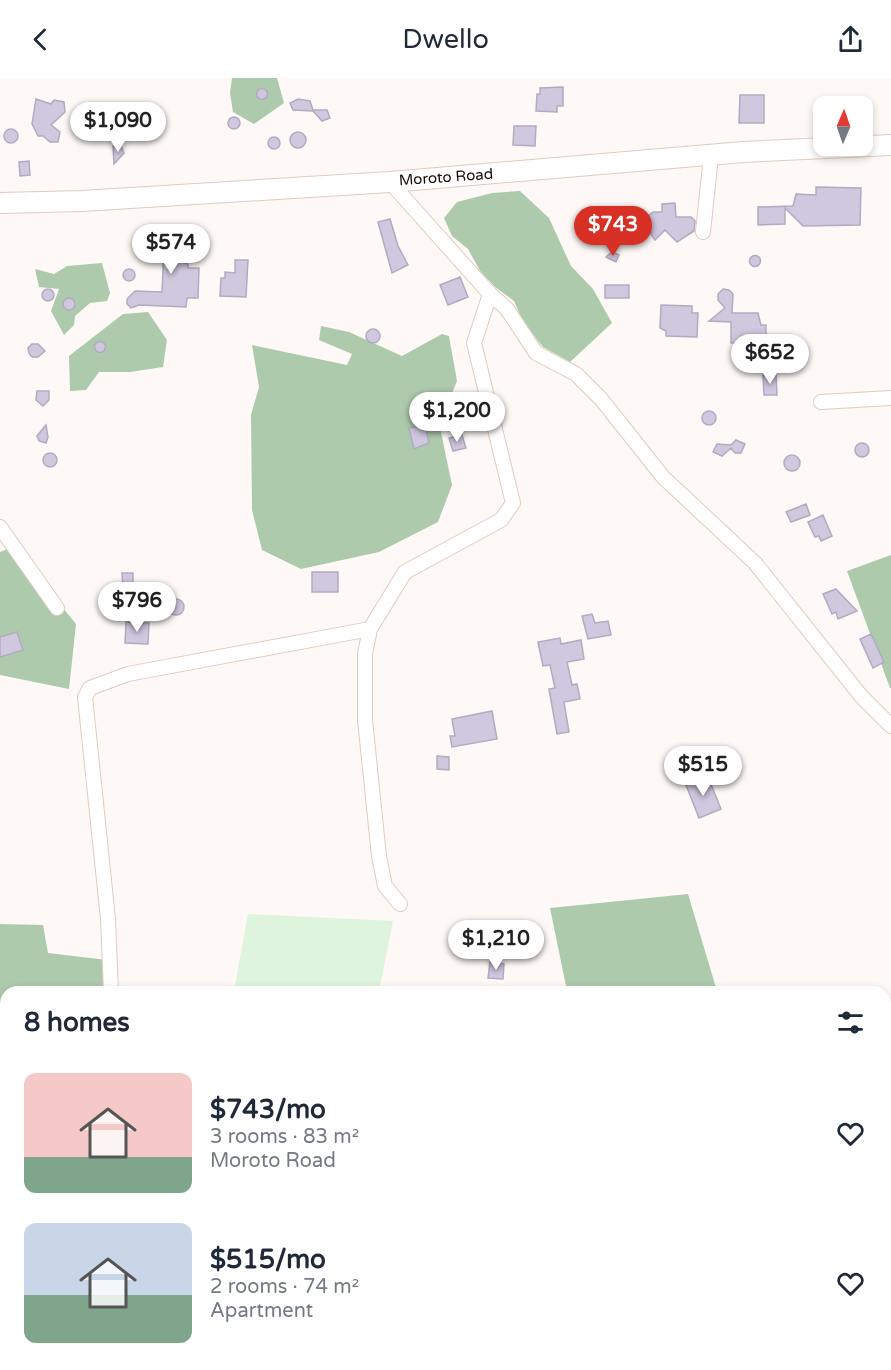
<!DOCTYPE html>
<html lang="en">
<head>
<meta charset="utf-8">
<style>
	:root { --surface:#fff; --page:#f2f2f3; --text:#1f2937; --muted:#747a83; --accent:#d93025 }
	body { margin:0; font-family:"Varela Round",sans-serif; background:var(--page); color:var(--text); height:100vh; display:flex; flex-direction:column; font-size:22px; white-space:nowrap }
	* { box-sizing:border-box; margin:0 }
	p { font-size:20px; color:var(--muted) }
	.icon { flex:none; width:33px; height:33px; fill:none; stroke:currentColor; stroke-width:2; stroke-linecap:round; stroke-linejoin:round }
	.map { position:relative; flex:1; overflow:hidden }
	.side { position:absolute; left:0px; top:908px; width:891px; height:386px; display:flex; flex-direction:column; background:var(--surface); border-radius:18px 18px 0 0; box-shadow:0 3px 9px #0003 }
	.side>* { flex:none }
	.needle { width:39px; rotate:2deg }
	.buttons { position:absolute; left:813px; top:18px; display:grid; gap:12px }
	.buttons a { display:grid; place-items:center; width:60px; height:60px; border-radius:12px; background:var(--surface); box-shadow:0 3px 9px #0003; font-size:30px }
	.price { position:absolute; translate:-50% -51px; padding:0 14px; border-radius:21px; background:#fff; color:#222; font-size:20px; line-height:39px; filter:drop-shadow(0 2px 3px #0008) }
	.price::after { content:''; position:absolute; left:50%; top:36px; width:18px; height:14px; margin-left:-9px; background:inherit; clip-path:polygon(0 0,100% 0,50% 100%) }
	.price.selected { background:var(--accent); color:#fff }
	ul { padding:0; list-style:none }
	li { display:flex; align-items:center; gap:18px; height:150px; padding:0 24px }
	li span { display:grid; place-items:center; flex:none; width:168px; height:120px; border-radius:12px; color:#555 }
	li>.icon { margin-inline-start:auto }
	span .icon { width:72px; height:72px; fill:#fffc; stroke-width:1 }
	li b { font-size:26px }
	h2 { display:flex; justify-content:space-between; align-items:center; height:72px; padding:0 24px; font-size:26px }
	header { display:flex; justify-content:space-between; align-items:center; height:78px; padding:0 24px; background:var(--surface); font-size:27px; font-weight:600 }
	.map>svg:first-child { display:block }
</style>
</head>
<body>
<header><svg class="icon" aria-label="back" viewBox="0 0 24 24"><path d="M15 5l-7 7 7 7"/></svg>Dwello<svg class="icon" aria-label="share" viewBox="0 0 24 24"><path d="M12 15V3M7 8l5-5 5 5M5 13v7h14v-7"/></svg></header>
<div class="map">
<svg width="891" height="1292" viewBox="0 0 891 1292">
	<rect width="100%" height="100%" fill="#fef9f6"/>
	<!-- green -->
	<path fill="#def4dd" d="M248 836 393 843 379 913H234Z"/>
	<!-- forest -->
	<path fill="#aecaad" d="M232 0H277L284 25 254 46 233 34 230 15Z
		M520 113 549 140 571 188 593 211 612 245 570 284 543 269 523 244 514 223 495 209 480 193 468 171 452 158 444 140 457 124 492 115Z
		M102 185 110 215 107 223 90 225 75 238 74 247 64 257 51 233 59 211 39 209 35 191 54 196 67 188Z
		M148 234 167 262 163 289 130 294H99L86 312 70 313 69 278 123 236Z
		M321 248 349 254 402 278 442 256 449 258 457 303 451 318 462 324 438 340 452 407 438 444 379 474 301 491 262 472 252 432 251 337 259 309 252 267 347 287 352 276 319 262Z
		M13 469 76 546 69 611 0 597V474Z
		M891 477V610H890L847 493Z
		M688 816 717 913H567L550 830Z
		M0 846 43 847 48 875 116 883 113 913 6 914V1155H0Z
		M0 1207 6 1223V1287H89L92 1292H0Z"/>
	<!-- building -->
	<path fill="#d0c8df" stroke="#b2aac0" stroke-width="1.5" d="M563 9V28H557V34L536 33 537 16H540V10Z
		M256.5 16a5.5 5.5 0 1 1 11 0a5.5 5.5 0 1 1-11 0Z
		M740 17H764V45H739Z
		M36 21 51 26 54 22 64 24 65 34 51 47 60 54 58 64H50L43 58H38L32 46Z
		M298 21 310 23 313 32H327L330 40 322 43 313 33 293 32 290 25Z
		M160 30 161 43 144 44 143 31Z
		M228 45a6 6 0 1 1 12 0a6 6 0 1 1-12 0Z
		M514 48H536L535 68 513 67Z
		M4 58a7 7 0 1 1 14 0a7 7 0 1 1-14 0Z
		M290 62a8 8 0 1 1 16 0a8 8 0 1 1-16 0Z
		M268 65a6 6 0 1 1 12 0a6 6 0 1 1-12 0Z
		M113 68H121L124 75 114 86Z
		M29 83 30 97 20 98 19 84Z
		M816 109 861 110 860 147 803 148 785 130V146L758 147V129L793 128 796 116 816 117Z
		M675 125 676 139H691L695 143 694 153 677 164 665 152 655 162 651 156 649 137 653 134H662V126Z
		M390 141 398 168 408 187 392 195 378 144Z
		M153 153 185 155 184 185 188 186V190H199L198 220H187L186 229 139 227 131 230 127 226V221L135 213 162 214 164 170H152Z
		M612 174 619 177 616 184 606 179Z
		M749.5 183a5.5 5.5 0 1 1 11 0a5.5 5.5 0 1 1-11 0Z
		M235 182H248L246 219 220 218 221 200H225V194L235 195Z
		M123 197a6 6 0 1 1 12 0a6 6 0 1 1-12 0Z
		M460 199 468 219 448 227 440 207Z
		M605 207H629V220H605Z
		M42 217a6 6 0 1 1 12 0a6 6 0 1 1-12 0Z
		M723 211 729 212 733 216 732 235H758L761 247H766V265H731V244L709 243 725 230 718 222V216Z
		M63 226a6 6 0 1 1 12 0a6 6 0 1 1-12 0Z
		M661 227 692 228V235H698L697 259 666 258V253L660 250Z
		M366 258a7 7 0 1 1 14 0a7 7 0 1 1-14 0Z
		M94.5 269a5.5 5.5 0 1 1 11 0a5.5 5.5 0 1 1-11 0Z
		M32 266H38L45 273 38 279H32L29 275 28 270Z
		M763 297H776L777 317H764Z
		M37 313H49V322L43 328 36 322Z
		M702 340a7 7 0 1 1 14 0a7 7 0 1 1-14 0Z
		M46 347 48 359 46 365 39 363 37 358Z
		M425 347 429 365 414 371 409 350Z
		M462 357 466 370 453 373 449 360Z
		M736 362 745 366 741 375H735L731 370 722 378 713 374 717 366 731 367Z
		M855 372a7 7 0 1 1 14 0a7 7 0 1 1-14 0Z
		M43 382a7 7 0 1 1 14 0a7 7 0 1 1-14 0Z
		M784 385a8 8 0 1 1 16 0a8 8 0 1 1-16 0Z
		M806 426 810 437 791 444 786 434Z
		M823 437 832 458 821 463 819 458 815 459 808 444Z
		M312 494H338V514H312Z
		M122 495H133V514H123Z
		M836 511 857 533 838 541 836 534 832 536 823 516Z
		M168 529a8 8 0 1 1 16 0a8 8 0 1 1-16 0Z
		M592 536 595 545 608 543 611 557 588 561 582 538Z
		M126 544 149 545 148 566 125 565Z
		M17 554 23 572 0 579V559Z
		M871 556 884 584 873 590 860 561Z
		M560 560 561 566 581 562 584 581 567 584 572 607 577 606 580 621 564 624 569 654 557 656 549 611 555 610 550 587 543 588 538 564Z
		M492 633 497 661 452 669 450 658H455L452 641Z
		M437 678 449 679V692L437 691Z
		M708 699 721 731 699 740 686 707Z
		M490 884 504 886 503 901 488 900Z"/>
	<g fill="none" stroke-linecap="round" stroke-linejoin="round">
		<!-- street casing -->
		<g stroke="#e1cbbc" stroke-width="16">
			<path id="street" d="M390 104 490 216 507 231 536 275 576 296 601 321 663 399 755 485 861 618 891 648
				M703 154 711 78
				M821 324 891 320
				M0 449 57 530
				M400 826 385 808 379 778 365 642V576L370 551 405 494 501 442 513 425 474 265 490 216
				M111 914 108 841 85 619 90 610 128 596 370 551
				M343 1287 348 1292"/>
		</g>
		<!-- secondary casing -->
		<g stroke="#e1cbbc" stroke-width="22">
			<path id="secondary" d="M0 125 82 123 390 104 743 74 891 67"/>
		</g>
		<!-- street -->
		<use href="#street" stroke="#fff" stroke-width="14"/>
		<!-- secondary -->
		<use href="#secondary" stroke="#fff" stroke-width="20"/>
	</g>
	<g text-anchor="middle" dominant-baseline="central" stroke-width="5" stroke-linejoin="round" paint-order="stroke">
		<!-- street labels -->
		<g font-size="15" fill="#130c07" stroke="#fff">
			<text transform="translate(446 99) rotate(-4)">Moroto Road</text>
		</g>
	</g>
</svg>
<div class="buttons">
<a><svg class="needle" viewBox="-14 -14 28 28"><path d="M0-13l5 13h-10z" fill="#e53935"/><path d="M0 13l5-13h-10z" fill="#747a83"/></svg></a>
</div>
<b class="price" style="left:118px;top:75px">$1,090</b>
<b class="price selected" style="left:613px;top:179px">$743</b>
<b class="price" style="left:171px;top:197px">$574</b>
<b class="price" style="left:770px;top:307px">$652</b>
<b class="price" style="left:457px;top:365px">$1,200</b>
<b class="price" style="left:137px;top:555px">$796</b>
<b class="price" style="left:703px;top:719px">$515</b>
<b class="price" style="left:496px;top:893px">$1,210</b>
<section class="side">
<h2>8 homes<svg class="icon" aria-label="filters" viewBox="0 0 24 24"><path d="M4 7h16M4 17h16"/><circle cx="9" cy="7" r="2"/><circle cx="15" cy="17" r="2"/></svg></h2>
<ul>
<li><span style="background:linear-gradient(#f6c9c9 70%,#7fa58c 0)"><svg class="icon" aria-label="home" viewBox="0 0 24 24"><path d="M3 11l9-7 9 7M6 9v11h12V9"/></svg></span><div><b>$743/mo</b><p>3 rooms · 83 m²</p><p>Moroto Road</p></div><svg class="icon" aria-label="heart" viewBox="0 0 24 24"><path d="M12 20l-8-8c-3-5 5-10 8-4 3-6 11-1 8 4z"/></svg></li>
<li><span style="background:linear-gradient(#c9d6e8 60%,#7fa58c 0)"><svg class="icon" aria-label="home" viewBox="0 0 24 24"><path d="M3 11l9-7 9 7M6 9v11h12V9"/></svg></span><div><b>$515/mo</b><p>2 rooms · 74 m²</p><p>Apartment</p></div><svg class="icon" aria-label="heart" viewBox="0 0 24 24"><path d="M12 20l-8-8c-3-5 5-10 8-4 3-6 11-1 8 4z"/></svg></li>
</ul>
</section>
</div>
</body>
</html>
